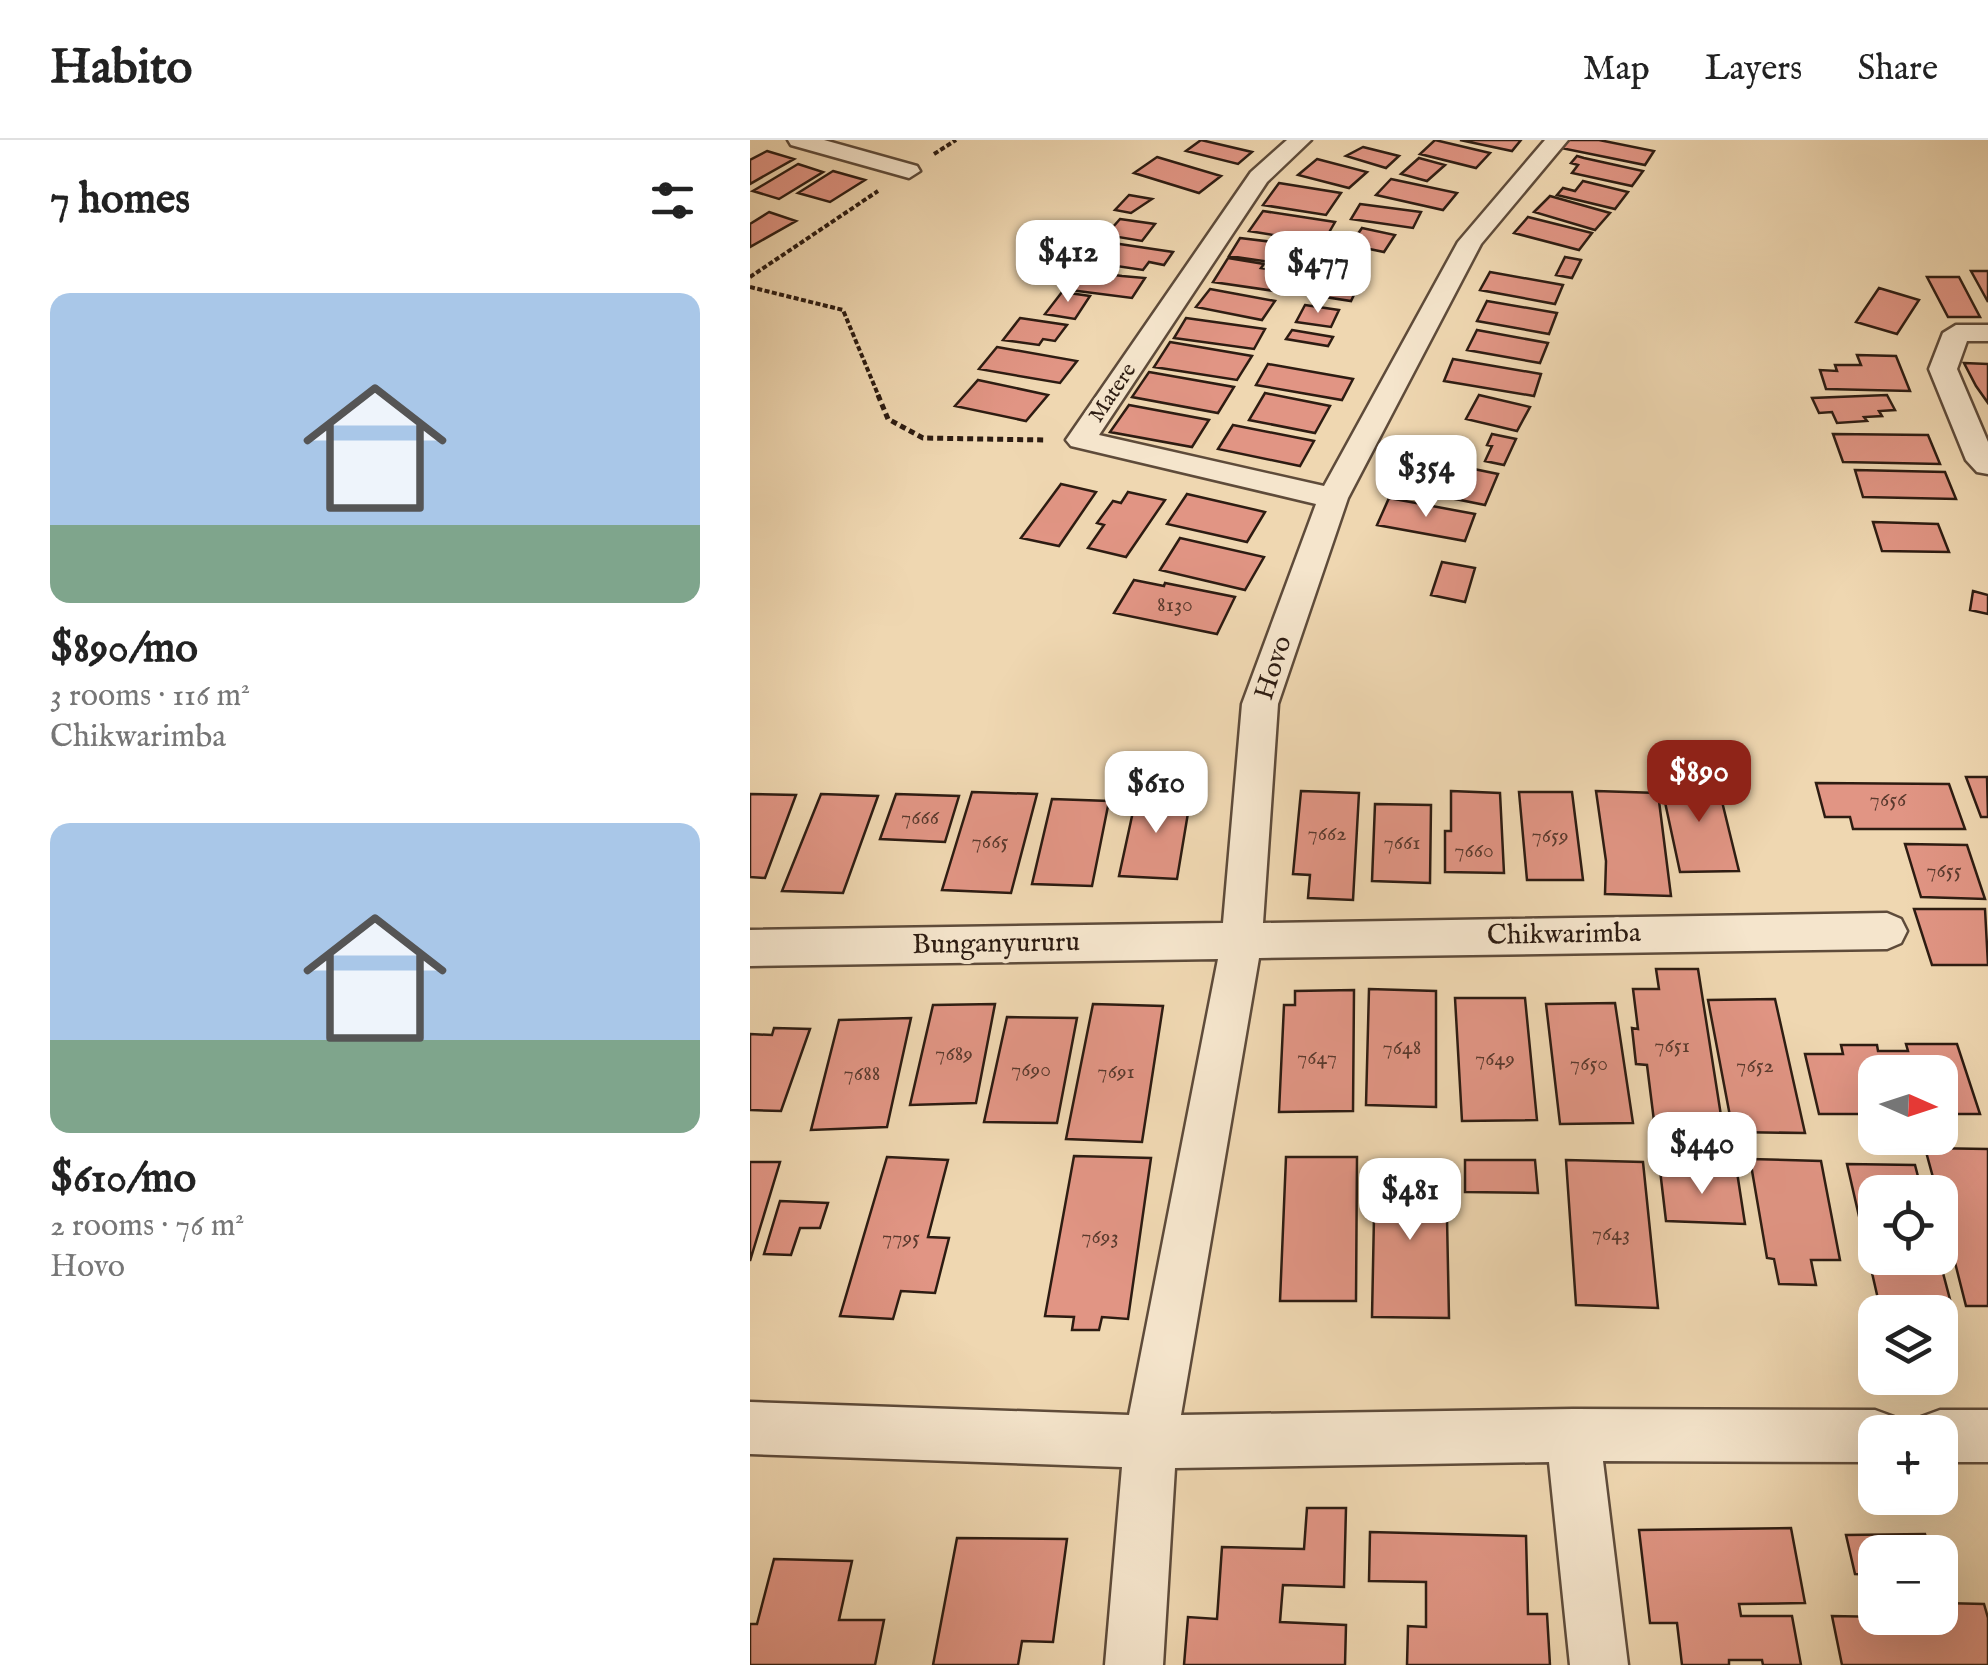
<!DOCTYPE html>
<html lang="en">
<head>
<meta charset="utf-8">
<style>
	:root { --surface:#fff; --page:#f2f2f2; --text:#222; --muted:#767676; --line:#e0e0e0; --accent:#8f2418 }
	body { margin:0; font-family:"IM FELL English",serif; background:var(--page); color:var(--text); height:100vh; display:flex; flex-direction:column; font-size:38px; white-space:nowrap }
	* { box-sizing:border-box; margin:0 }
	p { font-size:32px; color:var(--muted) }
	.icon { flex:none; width:55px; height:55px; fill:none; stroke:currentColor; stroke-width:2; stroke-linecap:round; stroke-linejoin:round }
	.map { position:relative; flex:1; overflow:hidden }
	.drawer { display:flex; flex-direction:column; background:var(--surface); width:750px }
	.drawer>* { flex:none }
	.needle { width:65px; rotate:93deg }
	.tools { position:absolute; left:1108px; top:915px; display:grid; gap:20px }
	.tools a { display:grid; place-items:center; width:100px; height:100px; border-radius:20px; background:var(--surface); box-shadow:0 10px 40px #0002; font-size:50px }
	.price { position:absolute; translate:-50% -85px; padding:0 22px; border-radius:20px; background:#fff; color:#222; font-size:32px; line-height:65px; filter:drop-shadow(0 2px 5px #0008) }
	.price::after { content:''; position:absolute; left:50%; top:60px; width:30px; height:22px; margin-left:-15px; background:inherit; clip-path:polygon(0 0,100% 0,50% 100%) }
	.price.selected { background:var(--accent); color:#fff }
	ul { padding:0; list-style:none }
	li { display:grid; align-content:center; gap:20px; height:530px; padding:0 50px }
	li span { display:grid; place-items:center; height:310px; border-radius:20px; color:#555 }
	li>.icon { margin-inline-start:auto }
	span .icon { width:180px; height:180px; fill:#fffc; stroke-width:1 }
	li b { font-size:42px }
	h2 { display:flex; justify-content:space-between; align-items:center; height:120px; padding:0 50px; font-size:42px }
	header { display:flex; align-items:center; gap:60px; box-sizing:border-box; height:140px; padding:0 50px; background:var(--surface); border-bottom:2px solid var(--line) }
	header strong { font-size:48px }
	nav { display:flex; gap:55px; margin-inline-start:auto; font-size:35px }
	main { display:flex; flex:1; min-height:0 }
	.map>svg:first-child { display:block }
</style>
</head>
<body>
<header>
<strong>Habito</strong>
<nav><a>Map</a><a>Layers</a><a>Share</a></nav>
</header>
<main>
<section class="drawer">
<h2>7 homes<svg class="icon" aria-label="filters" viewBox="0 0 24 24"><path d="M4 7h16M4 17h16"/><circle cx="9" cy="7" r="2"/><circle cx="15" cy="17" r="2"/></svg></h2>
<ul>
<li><span style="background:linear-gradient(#a9c7e8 75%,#7fa58c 0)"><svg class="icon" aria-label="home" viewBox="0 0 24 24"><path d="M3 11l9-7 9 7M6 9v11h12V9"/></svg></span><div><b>$890/mo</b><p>3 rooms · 116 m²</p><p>Chikwarimba</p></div></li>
<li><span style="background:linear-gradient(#a9c7e8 70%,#7fa58c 0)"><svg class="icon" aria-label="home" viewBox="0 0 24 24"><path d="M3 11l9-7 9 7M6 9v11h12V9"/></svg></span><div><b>$610/mo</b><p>2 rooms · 76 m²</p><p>Hovo</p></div></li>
</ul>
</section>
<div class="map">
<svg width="1238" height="1525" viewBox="0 0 1238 1525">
	<rect width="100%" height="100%" fill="#efd7b1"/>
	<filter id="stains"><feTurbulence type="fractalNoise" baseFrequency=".002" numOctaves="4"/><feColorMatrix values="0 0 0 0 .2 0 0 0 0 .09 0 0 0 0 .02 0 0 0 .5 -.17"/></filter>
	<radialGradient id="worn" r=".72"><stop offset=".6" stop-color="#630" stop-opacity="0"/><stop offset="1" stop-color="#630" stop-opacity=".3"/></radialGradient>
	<!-- building -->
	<path fill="#e19584" stroke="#2d1c12" stroke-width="2.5" d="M451 0 502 12 488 24 436 11Z
		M685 0 740 13 726 28 670 14Z
		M710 0H771L762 11Z
		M817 0H849L904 11 895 25 811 8Z
		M613 7 649 16 636 28 596 16Z
		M17 11 44 19 0 44V20Z
		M827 16 834 18 893 31 882 46 822 33 828 25 821 23Z
		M407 17 471 36 449 53 384 33Z
		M669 18 695 25 677 41 651 34Z
		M567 19 617 32 599 48 548 35Z
		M48 24 73 32 29 59 3 51Z
		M83 31 115 40 80 62 48 53Z
		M641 39 707 53 693 70 626 55Z
		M833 41 878 52 865 69 807 55 813 48 825 51Z
		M529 43 591 53 576 75 513 65Z
		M379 55 402 59 381 73 365 70Z
		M800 56 860 73 845 90 784 72Z
		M610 64 671 72 663 88 601 79Z
		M513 71 585 82 573 103 499 91Z
		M19 72 46 81 0 107V84Z
		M778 77 842 93 829 110 764 93Z
		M370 79 405 84 392 101 356 95Z
		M612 88 645 95 634 112 600 105Z
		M490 98 523 102 564 108 554 127 479 116Z
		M336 99 423 112 414 125 399 122 393 130 320 119Z
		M815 117 831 120 822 138 806 135Z
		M478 118 514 124 511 128 556 135 545 154 463 142Z
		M333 131 372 136 395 138 382 158 320 150Z
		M1221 131H1238V162Z
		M740 132 813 145 805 164 730 150Z
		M573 134 611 140 601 161 562 155Z
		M1177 137H1209L1230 177H1198Z
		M1129 148 1169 160 1147 194 1106 182Z
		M460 149 525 161 512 180 446 167Z
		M312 152 340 156 325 179 295 174Z
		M737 161 807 173 799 194 727 181Z
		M555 165 589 170 581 187 546 182Z
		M270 178 317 185 305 201 293 199 289 205 253 200Z
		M436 178 515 189 504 209 424 198Z
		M542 190 583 197 578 206 536 199Z
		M727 190 798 203 790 223 717 210Z
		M420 202 502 216 487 240 404 227Z
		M247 207 327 221 310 243 229 229Z
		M1107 215 1146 216 1160 251 1076 249 1070 230 1087 231 1085 225H1111Z
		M703 219 791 234 784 256 694 241Z
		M1214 223 1238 224V263L1226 246Z
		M518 224 603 239 592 260 506 245Z
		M399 232 484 247 468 273 382 257Z
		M228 240 298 255 276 281 205 266Z
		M515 253 580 266 565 293 499 280Z
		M729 255 780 267 767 291 716 279Z
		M1137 255 1145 270 1129 271 1132 276 1114 277 1117 281 1087 283 1082 272 1069 273 1062 258Z
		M379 265 459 280 442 307 360 292Z
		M483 285 564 301 550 326 468 309Z
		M742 294 766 299 754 325 735 321 742 306 737 305Z
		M1083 294 1178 295 1190 324 1093 322Z
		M656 315 748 334 735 365 641 346Z
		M1105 330 1195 332 1206 359 1113 357Z
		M311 344 346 352 309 406 271 398Z
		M378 352 415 360 376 417 338 408 354 385 347 383 363 361 371 363Z
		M437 354 515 372 497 402 417 384Z
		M639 358 725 374 715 401 627 385Z
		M1123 382 1188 384 1199 412 1132 411Z
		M430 398 514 417 495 450 410 430Z
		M692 422 725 428 715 462 681 455Z
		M384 440 414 446 415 443 485 457 467 494 364 473Z
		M1223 451 1238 455V474L1220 470Z
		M966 637 989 731 930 732 910 639Z
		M1216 637H1237L1238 677H1231Z
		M1066 643 1199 644 1215 689H1103L1100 677H1075Z
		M551 651 609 653 603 760 558 758 560 735 543 734Z
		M701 651 750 653 754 733 695 732V691H701Z
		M846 651 908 653 921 756 855 754 856 721Z
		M222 652 287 654 261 753 192 750Z
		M769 652H822L833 740H777Z
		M387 653 441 655 427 739 369 736Z
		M0 654 46 655 15 738 0 737Z
		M71 654 128 656 93 753 32 751Z
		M146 654 209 656 195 702 130 699Z
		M302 659 359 661 342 746 282 744Z
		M625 664 681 665 680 743 622 741Z
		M1155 704 1217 705 1235 759 1171 757Z
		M1164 769H1235L1238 825H1182Z
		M906 829H948L972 982 904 981 897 925 886 924 882 888 888 889 883 849H909Z
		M619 849 686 851V967L616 965Z
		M604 850 603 971 529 972 534 865H545V851Z
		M705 858H775L787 980 712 981Z
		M1025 859 1055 993 983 992 958 860Z
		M865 863 883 983 810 984 796 864Z
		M245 864 226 963 160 965 183 865Z
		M343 864 413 866 392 1002 316 999Z
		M257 877 327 878 307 983 234 982Z
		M161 878 137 987 61 990 89 880Z
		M24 888 60 889 31 971 0 970V894L22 895Z
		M1156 904H1207L1230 974H1190V932H1125V974H1069L1055 914H1093L1091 905H1127L1128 911H1158Z
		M1175 1008 1238 1009V1166H1216L1197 1091H1203L1197 1067 1191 1068 1190 1052H1187Z
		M324 1016 401 1018 378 1179 352 1177 349 1190H322L324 1177 295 1176Z
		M137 1017 198 1020 178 1097 199 1098 185 1153 151 1151 143 1179 90 1176Z
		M536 1017H607L606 1161H530Z
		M1000 1019 1071 1021 1090 1120H1061L1066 1145 1029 1144 1024 1119 1017 1118Z
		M715 1020H785L788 1053 715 1052Z
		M816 1020 893 1022 908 1168 826 1165Z
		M0 1022H30L0 1121Z
		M1097 1024 1165 1025 1172 1052H1125V1118H1189L1206 1182H1190V1172H1131Z
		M625 1026 696 1028 699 1178 622 1177Z
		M910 1030 987 1032 995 1084 916 1081Z
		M30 1061 78 1063 70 1088H50L41 1115 14 1114Z
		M557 1368H596L594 1447 533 1445 530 1482 596 1485 595 1525H434L438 1477 467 1479 472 1407 554 1409Z
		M1041 1388 1055 1463 989 1464 991 1476H1042L1051 1525H1013L1012 1520H979V1525H932L927 1483H900L889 1390Z
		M620 1392 776 1396 778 1474H797L800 1525H657L658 1486 676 1487V1442L619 1441Z
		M1175 1394 1180 1412H1125V1435L1105 1434 1096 1395Z
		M207 1398 317 1399 303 1502 272 1501 268 1525H183Z
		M24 1419 102 1421 89 1480H134L125 1525H0V1484H7Z
		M1190 1453 1193 1463 1234 1464 1238 1478V1525H1092L1082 1476 1190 1478Z"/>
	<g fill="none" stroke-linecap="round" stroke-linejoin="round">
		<!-- minor casing -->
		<g stroke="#5e4b3a" stroke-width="5">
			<path id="minor" d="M38 0H74L167 26 170 31 159 38 41 5Z
				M537 0H561L517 42 349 295 574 346 708 102 795 0H818L731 104 598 358 528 564 513 783 1137 773 1151 779 1157 791 1151 803 1137 809 509 818 431 1275 823 1269 1125 1270 1144 1277 1150 1292H1125V1322L853 1321 878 1525H820L799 1322 425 1328 413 1525H355L372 1327 0 1314V1262L379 1275 468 819 0 826V790L473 783 492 564 566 364 321 306 316 300 501 32Z
				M1206 185H1238V201H1217L1207 229 1238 302V334L1227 332 1216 320 1179 229 1193 193Z
				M1190 1270H1238V1322H1190V1292H1165L1171 1277Z"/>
		</g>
		<!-- path-far1 -->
		<path stroke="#2d1c12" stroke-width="4" stroke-dasharray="5 2.5" stroke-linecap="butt" d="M184 14 206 0
			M0 137 128 51
			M0 147 93 170 129 257"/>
		<!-- path -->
		<path stroke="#2d1c12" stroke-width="5" stroke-dasharray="6 4" stroke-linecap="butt" d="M128 255 138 279 173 298 295 300"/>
		<!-- minor -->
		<use href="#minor" fill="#f5e5cc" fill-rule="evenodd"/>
	</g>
	<g text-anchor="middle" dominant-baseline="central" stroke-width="8" stroke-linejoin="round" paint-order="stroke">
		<!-- far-street labels -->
		<g font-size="22" fill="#2d1c12" stroke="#f5e5cc">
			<text transform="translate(363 253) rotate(-56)">Matere</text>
		</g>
		<!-- number labels -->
		<g font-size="22" fill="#5a3a2e">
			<text x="425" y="465">8130</text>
			<text x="1138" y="660">7656</text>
			<text x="170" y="678">7666</text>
			<text x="577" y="694">7662</text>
			<text x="800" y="696">7659</text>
			<text x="240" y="702">7665</text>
			<text x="652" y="703">7661</text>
			<text x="724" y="711">7660</text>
			<text x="1194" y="731">7655</text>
			<text x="922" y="906">7651</text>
			<text x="652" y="908">7648</text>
			<text x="204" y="914">7689</text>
			<text x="567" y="918">7647</text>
			<text x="745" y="919">7649</text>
			<text x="839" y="924">7650</text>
			<text x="1005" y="926">7652</text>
			<text x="281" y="930">7690</text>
			<text x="366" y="932">7691</text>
			<text x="112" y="934">7688</text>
			<text x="861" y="1094">7643</text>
			<text x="350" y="1097">7693</text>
			<text x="151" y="1098">7795</text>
		</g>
		<!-- street labels -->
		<g font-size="28" fill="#2d1c12" stroke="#f5e5cc">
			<text transform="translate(524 528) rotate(-72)">Hovo</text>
			<text transform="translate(814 795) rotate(-1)">Chikwarimba</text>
			<text transform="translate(246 804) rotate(-1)">Bunganyururu</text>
		</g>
	</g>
	<rect width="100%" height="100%" filter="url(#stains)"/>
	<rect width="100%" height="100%" fill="url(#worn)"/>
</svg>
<div class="tools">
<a><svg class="needle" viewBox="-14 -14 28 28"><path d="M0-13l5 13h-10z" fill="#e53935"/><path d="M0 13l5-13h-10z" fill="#767676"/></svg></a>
<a><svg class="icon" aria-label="locate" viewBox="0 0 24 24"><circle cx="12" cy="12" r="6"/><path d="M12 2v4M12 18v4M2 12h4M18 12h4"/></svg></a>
<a><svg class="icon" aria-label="layers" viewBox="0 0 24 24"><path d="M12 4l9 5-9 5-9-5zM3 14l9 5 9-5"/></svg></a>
<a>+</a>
<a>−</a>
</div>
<b class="price" style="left:318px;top:165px">$412</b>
<b class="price" style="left:568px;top:176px">$477</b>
<b class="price" style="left:676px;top:380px">$354</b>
<b class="price selected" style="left:949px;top:685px">$890</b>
<b class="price" style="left:406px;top:696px">$610</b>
<b class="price" style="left:952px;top:1057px">$440</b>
<b class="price" style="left:660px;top:1103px">$481</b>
</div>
</main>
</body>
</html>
